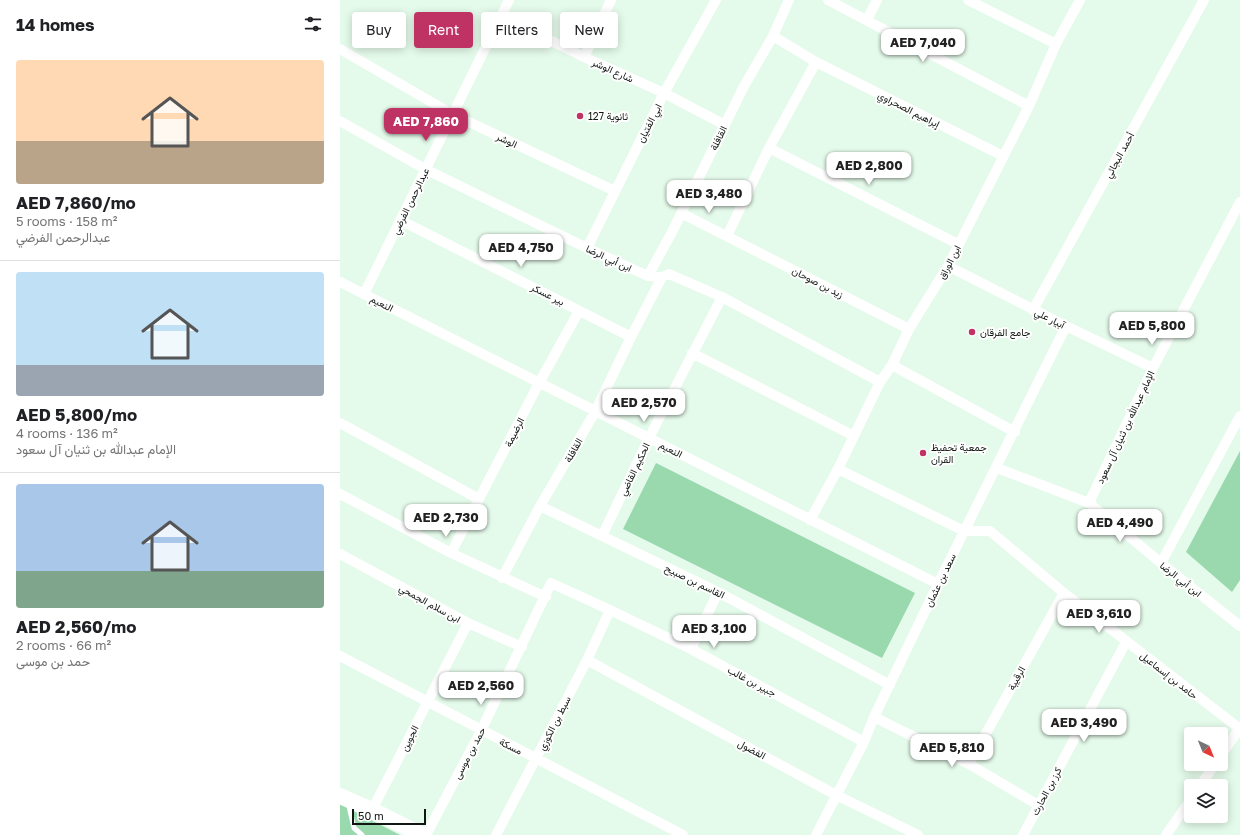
<!DOCTYPE html>
<html lang="en">
<head>
<meta charset="utf-8">
<style>
	:root { --surface:#fff; --page:#f2f2f2; --text:#202124; --muted:#757577; --line:#e0e0e0; --accent:#bf3264 }
	body { margin:0; font-family:"Golos Text",Vazirmatn,sans-serif; background:var(--page); color:var(--text); height:100vh; display:flex; flex-direction:column; font-size:15px; white-space:nowrap }
	* { box-sizing:border-box; margin:0 }
	p { font-size:13px; color:var(--muted) }
	.icon { flex:none; width:22px; height:22px; fill:none; stroke:currentColor; stroke-width:2; stroke-linecap:round; stroke-linejoin:round }
	.map { position:relative; flex:1; overflow:hidden }
	.panel { display:flex; flex-direction:column; background:var(--surface); width:340px }
	.panel>* { flex:none }
	.guide { position:absolute; left:12px; top:12px; width:380px; height:36px; display:flex; gap:8px }
	.needle { width:26px; rotate:137deg }
	.fabs { position:absolute; left:844px; top:727px; display:grid; gap:8px }
	.fabs a { display:grid; place-items:center; width:44px; height:44px; border-radius:4px; background:var(--surface); box-shadow:0 2px 10px #0003; font-size:20px }
	.scale { position:absolute; left:12px; bottom:10px; width:74px; box-sizing:border-box; padding-left:4px; border:2px solid #101712; border-top:0; font-size:11px; line-height:14px; white-space:nowrap; color:#101712; -webkit-text-stroke:3px #fff; paint-order:stroke }
	.price { position:absolute; translate:-50% -34px; padding:0 9px; border-radius:8px; background:#fff; color:#222; font-size:13px; line-height:26px; filter:drop-shadow(0 1px 2px #0008) }
	.price::after { content:''; position:absolute; left:50%; top:24px; width:12px; height:9px; margin-left:-6px; background:inherit; clip-path:polygon(0 0,100% 0,50% 100%) }
	.price.active { background:var(--accent); color:#fff }
	ul { padding:0; list-style:none }
	li { display:grid; align-content:center; gap:8px; height:212px; padding:0 16px }
	li+li { border-top:1px solid var(--line) }
	li span { display:grid; place-items:center; height:124px; border-radius:4px; color:#555 }
	li>.icon { margin-inline-start:auto }
	span .icon { width:72px; height:72px; fill:#fffc; stroke-width:1 }
	li b { font-size:17px }
	h2 { display:flex; justify-content:space-between; align-items:center; height:48px; padding:0 16px; font-size:17px }
	.tag { padding:0 14px; border-radius:4px; background:var(--surface); box-shadow:0 2px 10px #0003; font-size:14px; line-height:36px }
	.tag.active { background:var(--accent); color:#fff }
	main { display:flex; flex:1; min-height:0 }
	.map>svg:first-child { display:block }
</style>
</head>
<body>
<main>
<section class="panel">
<h2>14 homes<svg class="icon" aria-label="filters" viewBox="0 0 24 24"><path d="M4 7h16M4 17h16"/><circle cx="9" cy="7" r="2"/><circle cx="15" cy="17" r="2"/></svg></h2>
<ul>
<li><span style="background:linear-gradient(#ffd9b3 65%,#b9a48a 0)"><svg class="icon" aria-label="home" viewBox="0 0 24 24"><path d="M3 11l9-7 9 7M6 9v11h12V9"/></svg></span><div><b>AED 7,860/mo</b><p>5 rooms · 158 m²</p><p>عبدالرحمن الفرضي</p></div></li>
<li><span style="background:linear-gradient(#bfe0f5 75%,#9aa5b1 0)"><svg class="icon" aria-label="home" viewBox="0 0 24 24"><path d="M3 11l9-7 9 7M6 9v11h12V9"/></svg></span><div><b>AED 5,800/mo</b><p>4 rooms · 136 m²</p><p>الإمام عبدالله بن ثنيان آل سعود</p></div></li>
<li><span style="background:linear-gradient(#a9c7e8 70%,#7fa58c 0)"><svg class="icon" aria-label="home" viewBox="0 0 24 24"><path d="M3 11l9-7 9 7M6 9v11h12V9"/></svg></span><div><b>AED 2,560/mo</b><p>2 rooms · 66 m²</p><p>حمد بن موسى</p></div></li>
</ul>
</section>
<div class="map">
<svg width="900" height="835" viewBox="0 0 900 835">
	<rect width="100%" height="100%" fill="#e4faea"/>
	<!-- green -->
	<path fill="#99d9ad" d="M900 451V580L892 592 846 552Z
		M316 463 575 593 542 658 283 529Z
		M0 804 60 835H0Z"/>
	<g fill="none" stroke-linecap="round" stroke-linejoin="round">
		<!-- lane -->
		<path stroke="#fff" stroke-width="5" d="M8 802 14 828 22 835"/>
		<!-- street -->
		<path stroke="#fff" stroke-width="10" d="M488 0 689 106
			M628 0 716 44
			M161 16 244 57 324 93 385 125
			M527 20 537 0
			M433 36 476 62 663 156
			M0 49 112 114 275 191
			M244 57 271 0
			M0 121 85 169 247 248 308 276 322 277 329 274 382 297 540 382
			M429 148 618 244
			M341 213 569 329
			M60 220 291 337
			M387 236 429 148 476 62
			M247 248 324 93 376 0
			M608 266 726 326 813 368
			M308 276 332 232 403 88 433 36 449 0
			M0 282 598 584
			M24 294 169 0
			M693 310 864 0
			M352 353 514 436
			M552 365 675 432
			M0 423 139 499
			M657 468 749 503 821 563 900 626
			M498 469 624 531H650L724 593 899 728
			M0 494 111 553 206 597
			M749 503 813 368 900 202
			M200 506 378 592 550 685
			M470 520 498 469 540 382 552 365 569 329 608 266 689 106 716 44 740 0
			M262 536 309 438 382 297
			M111 553 199 383 239 311
			M0 554 128 623 182 647
			M821 563 900 416
			M162 578 200 506 255 412 291 337 322 277
			M351 649 378 592
			M0 656 343 835
			M247 660 496 795 578 835
			M534 717 629 764 698 805
			M881 755 900 728
			M629 764 724 593
			M860 786 875 764
			M32 810 128 623
			M86 835 141 731 211 583 270 610 351 649 524 742
			M156 835 247 660 270 610
			M476 835 524 742 534 717 598 584 726 326
			M683 835 786 642
			M826 835 851 799"/>
		<!-- primary -->
		<path stroke="#fff" stroke-width="16" d="M0 796 32 810 82 835"/>
	</g>
	<!-- markers -->
	<g fill="#bf3264" stroke="#fff" stroke-width="1.5">
		<circle cx="240" cy="116" r="4"/>
		<circle cx="632" cy="332" r="4"/>
		<circle cx="583" cy="453" r="4"/>
	</g>
	<g text-anchor="middle" dominant-baseline="central" stroke-width="4" stroke-linejoin="round" paint-order="stroke">
		<!-- street labels -->
		<g font-size="10" fill="#101712" stroke="#fff">
			<text transform="translate(273 70) rotate(24)">شارع الوشر</text>
			<text transform="translate(569 109) rotate(27)">إبراهيم الصحراوي</text>
			<text transform="translate(309 123) rotate(-63)">ابي الفتيان</text>
			<text transform="translate(378 138) rotate(-64)">القافلة</text>
			<text transform="translate(167 140) rotate(25)">الوشر</text>
			<text transform="translate(779 155) rotate(-61)">أحمد البجائي</text>
			<text transform="translate(70 201) rotate(-64)">عبدالرحمن الفرضي</text>
			<text transform="translate(269 258) rotate(25)">ابن أبي الرضا</text>
			<text transform="translate(609 262) rotate(-62)">ابن الوراق</text>
			<text transform="translate(478 282) rotate(27)">زيد بن صوحان</text>
			<text transform="translate(208 294) rotate(27)">بير عسكر</text>
			<text transform="translate(42 303) rotate(27)">النعيم</text>
			<text transform="translate(710 318) rotate(27)">آبيار علي</text>
			<text transform="translate(785 427) rotate(-65)">الإمام عبدالله بن ثنيان آل سعود</text>
			<text transform="translate(174 432) rotate(-63)">الرضيمة</text>
			<text transform="translate(331 449) rotate(27)">النعيم</text>
			<text transform="translate(233 450) rotate(-60)">القافلة</text>
			<text transform="translate(294 469) rotate(-64)">الحكيم القاضي</text>
			<text transform="translate(841 579) rotate(38)">ابن أبي الرضا</text>
			<text transform="translate(600 580) rotate(-64)">سعد بن عثمان</text>
			<text transform="translate(355 581) rotate(26)">القاسم بن صبيح</text>
			<text transform="translate(90 603) rotate(29)">ابن سلام الجمحي</text>
			<text transform="translate(829 675) rotate(38)">حامد بن إسماعيل</text>
			<text transform="translate(676 678) rotate(-61)">الرقيبة</text>
			<text transform="translate(412 681) rotate(28)">جبير بن غالب</text>
			<text transform="translate(214 723) rotate(-63)">سبط بن الكوزي</text>
			<text transform="translate(69 738) rotate(-63)">الجوين</text>
			<text transform="translate(171 746) rotate(27)">مسكة</text>
			<text transform="translate(412 749) rotate(28)">الفضول</text>
			<text transform="translate(129 753) rotate(-62)">حمد بن موسى</text>
			<text transform="translate(706 791) rotate(-62)">كرز بن الحارث</text>
		</g>
		<!-- poi labels -->
		<g font-size="10" fill="#101712" stroke="#fff" text-anchor="start">
			<text x="248" y="116">ثانوية 127</text>
			<text x="640" y="332">جامع الفرقان</text>
			<text x="591" y="447">جمعية تحفيظ<tspan x="591" dy="12">القران</tspan></text>
		</g>
	</g>
</svg>
<div class="fabs">
<a><svg class="needle" viewBox="-14 -14 28 28"><path d="M0-13l5 13h-10z" fill="#e53935"/><path d="M0 13l5-13h-10z" fill="#757577"/></svg></a>
<a><svg class="icon" aria-label="layers" viewBox="0 0 24 24"><path d="M12 4l9 5-9 5-9-5zM3 14l9 5 9-5"/></svg></a>
</div>
<div class="scale">50 m</div>
<b class="price" style="left:583px;top:63px">AED 7,040</b>
<b class="price active" style="left:86px;top:142px">AED 7,860</b>
<b class="price" style="left:529px;top:186px">AED 2,800</b>
<b class="price" style="left:369px;top:214px">AED 3,480</b>
<b class="price" style="left:181px;top:268px">AED 4,750</b>
<b class="price" style="left:812px;top:346px">AED 5,800</b>
<b class="price" style="left:304px;top:423px">AED 2,570</b>
<b class="price" style="left:106px;top:538px">AED 2,730</b>
<b class="price" style="left:780px;top:543px">AED 4,490</b>
<b class="price" style="left:759px;top:634px">AED 3,610</b>
<b class="price" style="left:374px;top:649px">AED 3,100</b>
<b class="price" style="left:141px;top:706px">AED 2,560</b>
<b class="price" style="left:744px;top:743px">AED 3,490</b>
<b class="price" style="left:612px;top:768px">AED 5,810</b>
<div class="guide">
<a class="tag">Buy</a>
<a class="tag active">Rent</a>
<a class="tag">Filters</a>
<a class="tag">New</a>
</div>
</div>
</main>
</body>
</html>
